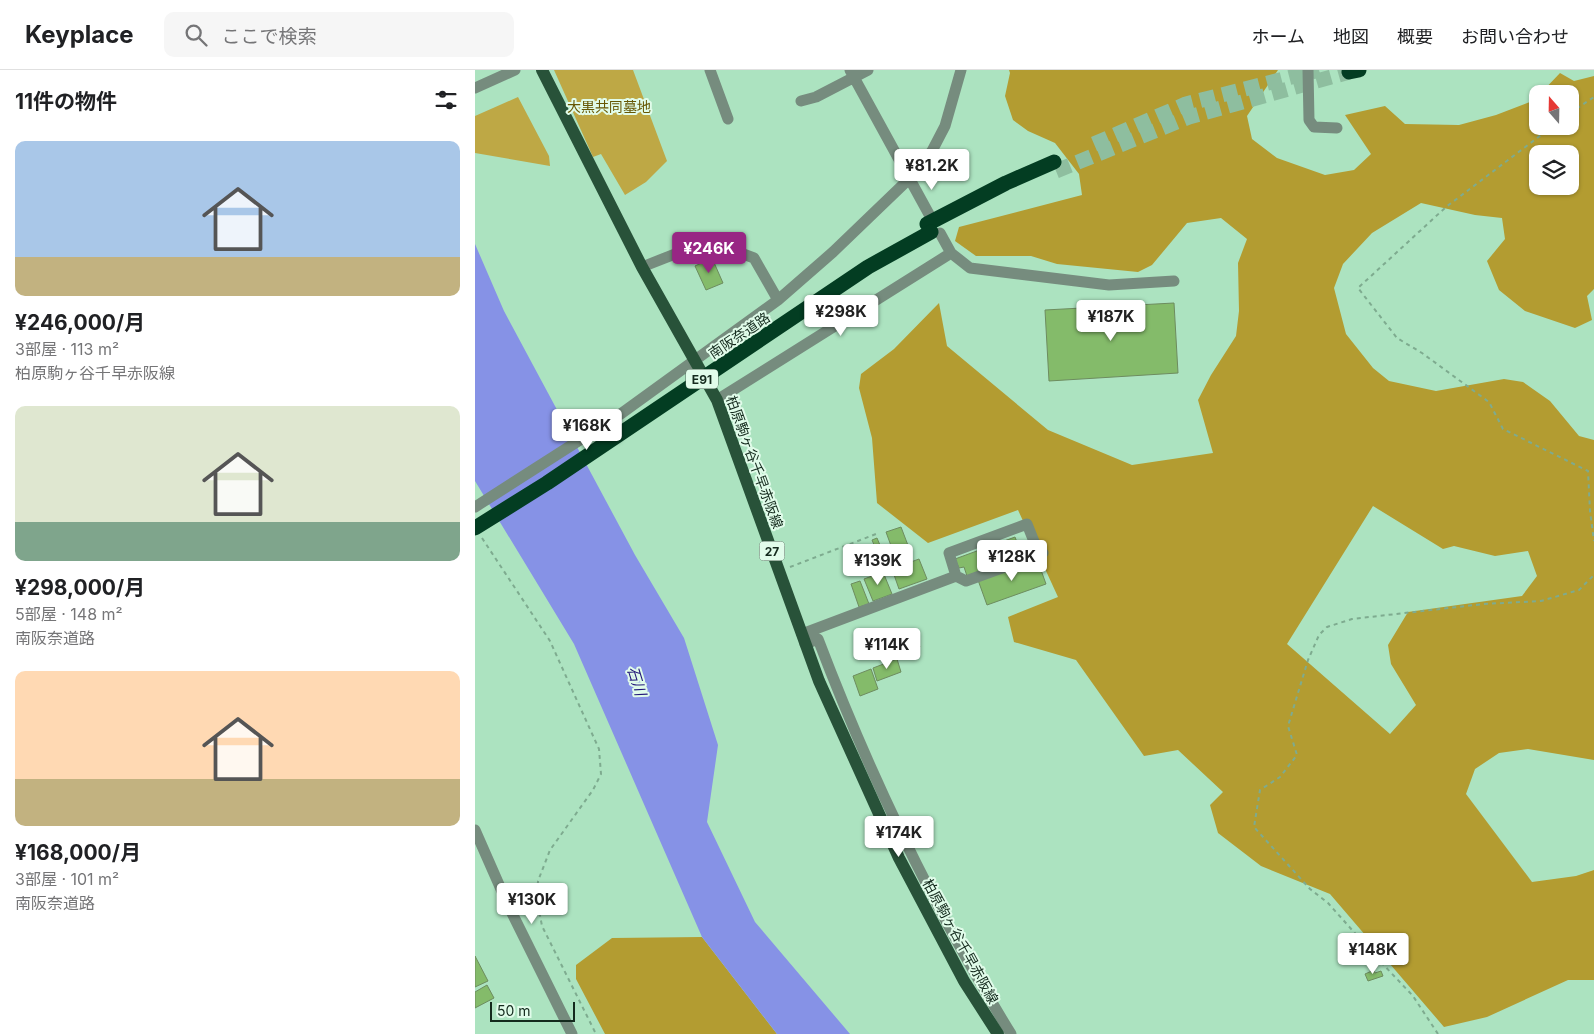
<!DOCTYPE html>
<html lang="ja">
<head>
<meta charset="utf-8">
<style>
	:root { --surface:#fff; --page:#f6f6f6; --text:#202124; --muted:#757577; --line:#e0e0e0; --accent:#982684 }
	body { margin:0; font-family:Inter,"Noto Sans JP",sans-serif; background:var(--page); color:var(--text); height:100vh; display:flex; flex-direction:column; font-size:19px; white-space:nowrap }
	* { box-sizing:border-box; margin:0 }
	p { font-size:16px; color:var(--muted) }
	.icon { flex:none; width:28px; height:28px; fill:none; stroke:currentColor; stroke-width:2; stroke-linecap:round; stroke-linejoin:round }
	.map { position:relative; flex:1; overflow:hidden }
	.drawer { display:flex; flex-direction:column; background:var(--surface); width:475px }
	.drawer>* { flex:none }
	.needle { width:32px; rotate:340deg }
	.buttons { position:absolute; left:1054px; top:15px; display:grid; gap:10px }
	.buttons a { display:grid; place-items:center; width:50px; height:50px; border-radius:10px; background:var(--surface); box-shadow:0 1px 4px #0004; font-size:25px }
	.scale { position:absolute; left:15px; bottom:12px; width:85px; box-sizing:border-box; padding-left:5px; border:2px solid #142a1d; border-top:0; font-size:14px; line-height:18px; white-space:nowrap; color:#142a1d; -webkit-text-stroke:4px #e1fcea; paint-order:stroke }
	.price { position:absolute; translate:-50% -42px; padding:0 11px; border-radius:5px; background:#fff; color:#222; font-size:16px; line-height:32px; filter:drop-shadow(0 1px 2px #0008) }
	.price::after { content:''; position:absolute; left:50%; top:30px; width:15px; height:11px; margin-left:-8px; background:inherit; clip-path:polygon(0 0,100% 0,50% 100%) }
	.price.on { background:var(--accent); color:#fff }
	ul { padding:0; list-style:none }
	li { display:grid; align-content:center; gap:10px; height:265px; padding:0 15px }
	li span { display:grid; place-items:center; height:155px; border-radius:10px; color:#555 }
	li>.icon { margin-inline-start:auto }
	span .icon { width:90px; height:90px; fill:#fffc; stroke-width:1 }
	li b { font-size:21px }
	h2 { display:flex; justify-content:space-between; align-items:center; height:60px; padding:0 15px; font-size:21px }
	header { display:flex; align-items:center; gap:30px; box-sizing:border-box; height:70px; padding:0 25px; background:var(--surface); border-bottom:1px solid var(--line) }
	header strong { font-size:24px }
	nav { display:flex; gap:28px; margin-inline-start:auto; font-size:18px }
	.search { width:350px; height:45px; background:var(--page); display:flex; align-items:center; gap:12px; box-sizing:border-box; padding:0 18px; border-radius:10px; color:var(--muted); font-size:19px }
	main { display:flex; flex:1; min-height:0 }
	.map>svg:first-child { display:block }
</style>
</head>
<body>
<header>
<strong>Keyplace</strong>
<div class="search"><svg class="icon" aria-label="search" viewBox="0 0 24 24"><circle cx="10" cy="10" r="6"/><path d="M15 15l6 6"/></svg>ここで検索</div>
<nav><a>ホーム</a><a>地図</a><a>概要</a><a>お問い合わせ</a></nav>
</header>
<main>
<section class="drawer">
<h2>11件の物件<svg class="icon" aria-label="filters" viewBox="0 0 24 24"><path d="M4 7h16M4 17h16"/><circle cx="9" cy="7" r="2"/><circle cx="15" cy="17" r="2"/></svg></h2>
<ul>
<li><span style="background:linear-gradient(#a9c7e8 75%,#c2b280 0)"><svg class="icon" aria-label="home" viewBox="0 0 24 24"><path d="M3 11l9-7 9 7M6 9v11h12V9"/></svg></span><div><b>¥246,000/月</b><p>3部屋 · 113 m²</p><p>柏原駒ヶ谷千早赤阪線</p></div></li>
<li><span style="background:linear-gradient(#dfe7d0 75%,#7fa58c 0)"><svg class="icon" aria-label="home" viewBox="0 0 24 24"><path d="M3 11l9-7 9 7M6 9v11h12V9"/></svg></span><div><b>¥298,000/月</b><p>5部屋 · 148 m²</p><p>南阪奈道路</p></div></li>
<li><span style="background:linear-gradient(#ffd9b3 70%,#c2b280 0)"><svg class="icon" aria-label="home" viewBox="0 0 24 24"><path d="M3 11l9-7 9 7M6 9v11h12V9"/></svg></span><div><b>¥168,000/月</b><p>3部屋 · 101 m²</p><p>南阪奈道路</p></div></li>
</ul>
</section>
<div class="map">
<svg width="1119" height="964" viewBox="0 0 1119 964">
	<rect width="100%" height="100%" fill="#ace3c0"/>
	<!-- green -->
	<path fill="#bea845" d="M79 0H158L192 91 171 112 150 125 126 84 118 87Z
		M43 27 74 86 75 96 0 83V46Z"/>
	<!-- forest -->
	<path fill="#b39c31" fill-rule="evenodd" d="M534 0H803L772 46 777 69 802 88 850 105 879 100 896 84 870 45 910 36 930 54 984 55 1021 45 1060 30 1062 27V56H1095V24H1065L1085 3 1099 11 1119 6V219L1112 226 1117 250 1100 258 1050 241 1024 220 1012 191 1030 169 1027 148 1000 145 946 133 897 163 868 194 859 218 871 264 898 298 914 311 961 321 1029 309 1048 312 1075 331 1104 366 1119 370V690L1053 679 1024 683 1000 699 991 724 1057 812 1101 806 1119 800V910H1093L1012 947 969 957 855 824 786 796 743 763 735 735 748 722 703 680 669 686 601 590 539 572 533 547 583 527 543 440 453 473 402 433 397 368 384 318 386 304 419 279 464 233 472 276 573 360 657 395 738 383 723 330 736 305 761 266 764 241 763 193 772 169 746 148 712 153 677 195 663 202 582 194 556 186H501L480 171 484 157 607 125 604 104 580 73 553 61 538 50 530 26 535 3ZM1062 84H1095V116H1062ZM898 436 968 479 979 476 1020 486 1053 481 1062 506 1047 526 933 542 913 575 916 594 941 635 915 664 812 574Z
		M227 867 302 964H130L101 909V895L137 868Z"/>
	<!-- water -->
	<path fill="#8692e6" d="M0 174 29 241 160 485 209 568 243 675 232 752 280 852 375 964H302L227 867 99 574 0 411Z"/>
	<!-- building -->
	<path fill="#84bb6a" stroke="#6d8c5f" d="M237 188 248 213 231 220 220 196Z
		M699 233 703 303 574 311 570 240Z
		M426 457 434 478 419 484 411 462Z
		M540 467 545 480 548 479 550 484 492 506 489 497 484 498 480 489Z
		M402 468 407 480 402 482 397 470Z
		M409 483 413 493 406 495 403 485Z
		M444 489 452 509 424 519 417 499Z
		M562 489 571 514 512 535 503 510Z
		M408 502 417 524 398 531 389 509Z
		M385 511 394 534 384 537 376 514Z
		M441 565 445 577 412 589 407 577Z
		M422 589 426 602 402 611 398 598Z
		M396 599 403 619 385 626 378 606Z
		M0 886 13 911 0 917Z
		M899 900 900 903 906 901 908 906 893 911 890 904Z
		M12 915 19 928 0 938V922Z"/>
	<g fill="none" stroke-linecap="round" stroke-linejoin="round">
		<!-- highway-tunnel -->
		<path stroke="#8ebe9f" stroke-width="15" stroke-dasharray="15 8" stroke-linecap="butt" d="M619 74 711 34 844 0
			M581 101 714 47 874 2"/>
		<!-- path -->
		<path stroke="#7eab8f" stroke-width="2" stroke-dasharray="4 4" stroke-linecap="butt" d="M1095 43 1119 27
			M1078 56 971 137 883 218 922 268 947 283 1014 332 1028 359 1113 401 1115 441 1119 471
			M7 468 75 571 124 679 126 704 118 720 75 780 63 811 62 830 67 856 121 964
			M315 497 401 464
			M963 964 938 926 903 889 853 833 835 819 779 757 785 720 805 707 822 685 813 656 833 590 844 565 852 557 877 549 1009 534 1066 531 1104 520 1119 505"/>
		<!-- minor -->
		<path stroke="#768c7e" stroke-width="11" d="M235 0 253 49
			M375 0 455 146
			M833 0 834 50 839 57 862 58
			M0 18 40 0
			M326 31 341 27 393 0
			M465 163 476 183 495 198 634 215 699 211
			M167 197 233 171 279 188 303 230
			M242 330 476 183
			M0 437 147 343 303 230 358 182 435 108 457 81 470 56 486 0
			M481 506 491 511 568 483
			M327 564 481 506 474 483 552 454 560 474
			M330 574 343 569C395 706 459 839 536 964
			M0 760 33 835 97 964"/>
		<!-- major -->
		<path stroke="#285239" stroke-width="12" d="M67 0 167 197 242 330 344 611 424 788 489 911 523 964"/>
		<!-- highway -->
		<path stroke="#033d22" stroke-width="15" d="M874 2 884 0
			M452 154 531 113 579 92"/>
		<!-- highway-bridge -->
		<path stroke="#033d22" stroke-width="15" d="M0 458 72 413 393 197 456 162"/>
	</g>
	<g text-anchor="middle" dominant-baseline="central" stroke-width="4" stroke-linejoin="round" paint-order="stroke">
		<!-- shield labels -->
		<g fill="#e1fcea" stroke="#52695a" stroke-width="1">
			<rect x="211" y="299.5" width="32" height="19" rx="4"/>
			<rect x="284.5" y="471.5" width="25" height="19" rx="4"/>
		</g>
		<g font-size="12" font-weight="bold" fill="#142a1d">
			<text x="227" y="309">E91</text>
			<text x="297" y="481">27</text>
		</g>
		<!-- park labels -->
		<g font-size="14" fill="#665603" stroke="#e1fcea">
			<text x="134" y="36">大黒共同墓地</text>
		</g>
		<!-- street labels -->
		<g font-size="14" fill="#142a1d" stroke="#e1fcea">
			<text transform="translate(264 265) rotate(-34)">南阪奈道路</text>
			<text transform="translate(280 392) rotate(70)">柏原駒ヶ谷千早赤阪線</text>
			<text transform="translate(486 871) rotate(61)">柏原駒ヶ谷千早赤阪線</text>
		</g>
		<!-- water labels -->
		<g font-size="15" font-style="italic" fill="#211678" stroke="#e1fcea">
			<text transform="translate(162 611) rotate(73)">石川</text>
		</g>
	</g>
</svg>
<div class="buttons">
<a><svg class="needle" viewBox="-14 -14 28 28"><path d="M0-13l5 13h-10z" fill="#e53935"/><path d="M0 13l5-13h-10z" fill="#757577"/></svg></a>
<a><svg class="icon" aria-label="layers" viewBox="0 0 24 24"><path d="M12 4l9 5-9 5-9-5zM3 14l9 5 9-5"/></svg></a>
</div>
<div class="scale">50 m</div>
<b class="price" style="left:457px;top:121px">¥81.2K</b>
<b class="price on" style="left:234px;top:204px">¥246K</b>
<b class="price" style="left:366px;top:267px">¥298K</b>
<b class="price" style="left:636px;top:272px">¥187K</b>
<b class="price" style="left:112px;top:381px">¥168K</b>
<b class="price" style="left:537px;top:512px">¥128K</b>
<b class="price" style="left:403px;top:516px">¥139K</b>
<b class="price" style="left:412px;top:600px">¥114K</b>
<b class="price" style="left:424px;top:788px">¥174K</b>
<b class="price" style="left:57px;top:855px">¥130K</b>
<b class="price" style="left:898px;top:905px">¥148K</b>
</div>
</main>
</body>
</html>
